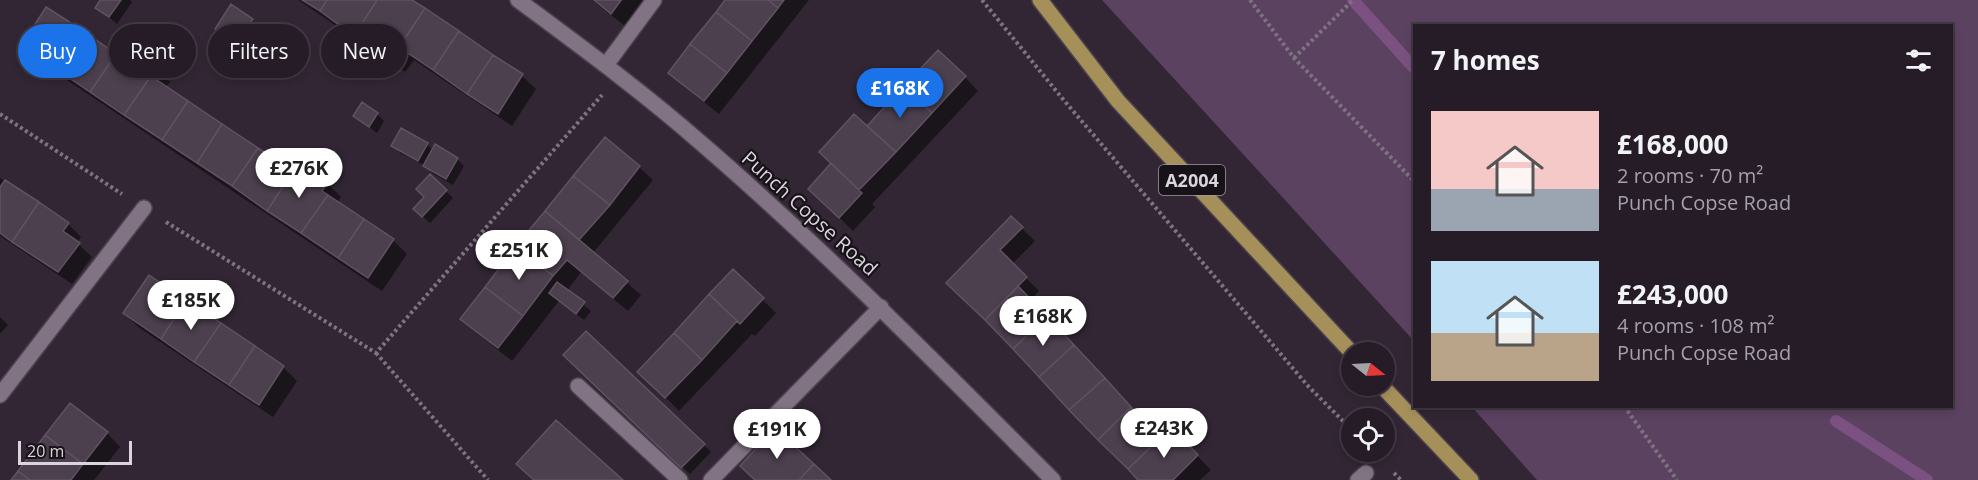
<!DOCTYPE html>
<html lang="en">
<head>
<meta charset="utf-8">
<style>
	:root { --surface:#261c27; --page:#322933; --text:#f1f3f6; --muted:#a4a1a7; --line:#423a44; --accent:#1a73e8 }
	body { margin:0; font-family:"Open Sans",sans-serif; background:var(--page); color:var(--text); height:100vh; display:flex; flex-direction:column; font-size:22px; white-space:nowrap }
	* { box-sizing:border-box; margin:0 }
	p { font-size:20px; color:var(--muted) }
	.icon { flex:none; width:33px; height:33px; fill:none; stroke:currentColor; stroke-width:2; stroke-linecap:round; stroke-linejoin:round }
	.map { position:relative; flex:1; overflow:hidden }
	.side { position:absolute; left:1413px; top:24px; width:540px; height:384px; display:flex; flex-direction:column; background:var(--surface); border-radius:0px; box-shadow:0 3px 9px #0003,0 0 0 2px var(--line) }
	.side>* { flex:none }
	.top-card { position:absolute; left:18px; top:24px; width:570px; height:54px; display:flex; gap:12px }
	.needle { width:39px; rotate:108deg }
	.tools { position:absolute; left:1341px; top:342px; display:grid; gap:12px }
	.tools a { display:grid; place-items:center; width:54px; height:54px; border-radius:50%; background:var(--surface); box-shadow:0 3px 9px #0003,0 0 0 2px var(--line); font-size:30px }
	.scale { position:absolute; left:18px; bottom:15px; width:114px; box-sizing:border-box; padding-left:6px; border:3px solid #dbd3dd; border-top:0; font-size:16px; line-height:21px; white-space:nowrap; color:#dbd3dd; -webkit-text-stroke:4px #171118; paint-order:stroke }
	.price { position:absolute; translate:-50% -51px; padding:0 14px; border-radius:21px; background:#fff; color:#222; font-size:20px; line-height:39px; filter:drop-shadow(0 2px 3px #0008) }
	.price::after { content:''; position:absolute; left:50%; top:36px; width:18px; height:14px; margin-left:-9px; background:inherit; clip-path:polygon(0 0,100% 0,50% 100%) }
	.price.on { background:var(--accent); color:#fff }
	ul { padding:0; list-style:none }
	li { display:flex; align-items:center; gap:18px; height:150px; padding:0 18px }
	li span { display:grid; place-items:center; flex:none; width:168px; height:120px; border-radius:0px; color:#555 }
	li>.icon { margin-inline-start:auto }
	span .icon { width:72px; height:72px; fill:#fffc; stroke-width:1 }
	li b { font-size:26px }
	h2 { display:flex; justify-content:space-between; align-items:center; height:72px; padding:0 18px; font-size:26px }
	.chip { padding:0 21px; border-radius:27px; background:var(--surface); box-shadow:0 3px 9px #0003,0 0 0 2px var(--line); font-size:21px; line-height:54px }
	.chip.on { background:var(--accent); color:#fff }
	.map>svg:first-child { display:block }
</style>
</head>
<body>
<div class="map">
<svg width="1978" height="480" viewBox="0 0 1978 480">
	<rect width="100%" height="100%" fill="#322634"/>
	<!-- green -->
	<path fill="#5c4261" d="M1102 0H1978V480H1537L1472 407 1952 406V26H1414V341Z"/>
	<!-- shadow -->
	<path fill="#0007" d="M102 0H130L132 2 117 24 97 7Z
		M298 0H410L522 76 536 89 512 126 414 60 405 72Z
		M592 0H620L609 14Z
		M623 0H645L625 26 611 15Z
		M727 0H809L719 114 684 86 670 73Z
		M252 20 259 27 246 49 224 36 217 28Z
		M23 46 132 66 156 68 170 82 165 88 298 176 327 183 341 197 337 203 393 240 407 254 382 291 37 60Z
		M965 77 978 91 872 204 875 207 853 231 823 202 868 128Z
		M377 114 384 121 377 133 355 116Z
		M427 144 433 151 457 159 464 166 453 185 432 173 426 166 400 153 393 146Z
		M639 167 653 180 593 253 641 295 628 311 581 272 567 291 591 311 584 320 559 301 512 361 476 332 462 319Z
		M430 176 453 198 430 223 415 209 426 197Z
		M0 178 68 224 81 237 77 243 92 257 72 284 0 236Z
		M1011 218 1035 241 1012 264 1039 291 1030 301 1161 439 1171 429 1211 470 1200 480H1139L1070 409 1015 349 948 283Z
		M733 271 776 313 755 336 752 334 679 411 653 385Z
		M149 277 283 367 297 381 273 417 138 327 125 313Z
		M0 317 8 325 0 334Z
		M586 333 711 452 690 474 565 355Z
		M107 433 120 447 94 480H12Z"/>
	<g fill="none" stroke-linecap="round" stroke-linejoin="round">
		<!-- stream -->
		<path stroke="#7b5182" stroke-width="12" d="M1353 0 1414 68
			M1836 421 1927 480"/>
	</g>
	<!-- building -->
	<path fill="#4c3f4e" stroke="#605262" stroke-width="1.5" d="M100 0H121L109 17 95 8Z
		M302 0H327L320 11Z
		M327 0H377L354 36 320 11Z
		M377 0H412L425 8 391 60 354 36Z
		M594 0H621L611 14Z
		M725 0H768L778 8 752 41 716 12Z
		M768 0H784L778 8Z
		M231 4 253 19 238 43 215 29Z
		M46 7 82 30 56 69 21 46Z
		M425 8 459 31 433 70 399 47Z
		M716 12 752 41 727 73 690 44Z
		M82 30 116 54 90 92 56 69Z
		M459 31 493 55 467 94 433 70Z
		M690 44 727 73 704 101 668 73Z
		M938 50 966 76 932 113 904 86Z
		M116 54 131 64 137 54 157 67 124 115 90 92Z
		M493 55 523 74 498 114 467 94Z
		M151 76 188 101 162 140 124 115Z
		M904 86 932 113 896 152 867 126Z
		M188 101 222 124 197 163 162 140Z
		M362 102 378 113 369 127 353 116Z
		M854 114 896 152 859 190 819 152Z
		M222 124 258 148 232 186 197 163Z
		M401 128 428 143 418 161 391 146Z
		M605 137 640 166 610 205 573 176Z
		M435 144 458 158 446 179 423 166Z
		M258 148 293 171 267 211 232 186Z
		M831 163 862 193 839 218 808 189Z
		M303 166 328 182 322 191 328 195 301 233 267 211 293 171 297 174Z
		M430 174 447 190 422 217 413 209 424 197 416 189Z
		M573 176 610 205 579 240 545 211Z
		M5 180 39 202 12 242 0 233V187Z
		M328 195 364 219 338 258 301 233Z
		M39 202 69 223 63 231 80 243 58 272 12 242Z
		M545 211 628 281 613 298 567 260 553 276 516 246Z
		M1011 216 1023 227 1000 250 1027 277 985 320 946 283Z
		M364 219 394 239 368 278 338 258Z
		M516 246 553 276 523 316 485 287Z
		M733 269 764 298 740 324 709 294Z
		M149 275 186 300 161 339 123 313Z
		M557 282 585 302 576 314 549 293Z
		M1018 286 1047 316 1013 349 985 320Z
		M485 287 523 316 498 348 460 319Z
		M709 294 737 321 702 360 674 333Z
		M186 300 221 323 194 362 161 339Z
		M1047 316 1074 345 1039 377 1013 349Z
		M221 323 255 346 229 385 194 362Z
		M586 331 705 444 681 468 563 355Z
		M674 333 702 360 665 398 637 372Z
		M1074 345 1105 378 1069 410 1039 377Z
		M255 346 284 366 259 405 229 385Z
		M1105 378 1131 407 1098 440 1069 410Z
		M70 403 108 432 83 464 45 435Z
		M1131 407 1161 437 1128 469 1098 440Z
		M556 420 623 480H534L516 464Z
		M1172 427 1198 455 1173 480H1138L1128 469Z
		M775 428 814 464 799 480H755L740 466Z
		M45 435 83 464 71 480H30L18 471Z
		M814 464 831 480H799Z
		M18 471 30 480H11Z"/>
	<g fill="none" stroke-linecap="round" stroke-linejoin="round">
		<!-- service casing -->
		<g stroke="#4c424e" stroke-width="18">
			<path id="service" d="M578 386 680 480
				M711 480 881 307
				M1358 480 1366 473"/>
		</g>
		<!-- minor casing -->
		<g stroke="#4c424e" stroke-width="18">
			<path id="minor" d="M518 0C580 46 643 92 701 143 824 249 938 365 1053 480
				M606 65 654 0
				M0 395 144 208"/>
		</g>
		<!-- primary casing -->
		<g stroke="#4c424e" stroke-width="18">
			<path id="primary" d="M1040 0 1118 101 1352 353
				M1382 386 1471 480"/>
		</g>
		<!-- path -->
		<path stroke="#7e7480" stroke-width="4" stroke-dasharray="3 3" stroke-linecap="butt" d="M982 0 1062 98 1308 386 1352 430
			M1250 0 1294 58 1414 181
			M1294 58 1353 0
			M0 114 122 194
			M166 222 376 353 602 95
			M376 353 488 480
			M1624 406 1677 480
			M1394 473 1401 480"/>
		<!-- service -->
		<use href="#service" stroke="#827384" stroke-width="15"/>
		<!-- minor -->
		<use href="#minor" stroke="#827384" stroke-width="15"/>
		<!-- primary -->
		<use href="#primary" stroke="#a5905a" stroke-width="15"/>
	</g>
	<g text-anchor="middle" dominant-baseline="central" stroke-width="4.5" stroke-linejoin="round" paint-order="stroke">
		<!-- shield labels -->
		<rect fill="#171118" stroke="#a099a2" stroke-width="1.5" x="1159" y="165" width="66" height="30" rx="4.5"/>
		<g font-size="18" font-weight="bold" fill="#dbd3dd">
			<text x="1192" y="180">A2004</text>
		</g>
		<!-- street labels -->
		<g font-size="20" fill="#dbd3dd" stroke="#171118">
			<text transform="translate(810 213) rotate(42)">Punch Copse Road</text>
		</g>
	</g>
</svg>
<div class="tools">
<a><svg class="needle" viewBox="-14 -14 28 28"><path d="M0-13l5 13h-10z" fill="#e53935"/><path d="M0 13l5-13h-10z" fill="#a4a1a7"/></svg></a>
<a><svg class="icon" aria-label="locate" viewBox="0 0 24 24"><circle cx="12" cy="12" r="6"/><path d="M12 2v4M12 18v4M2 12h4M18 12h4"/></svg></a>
</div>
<div class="scale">20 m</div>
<b class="price on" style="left:900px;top:119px">£168K</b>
<b class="price" style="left:299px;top:199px">£276K</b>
<b class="price" style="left:519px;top:281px">£251K</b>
<b class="price" style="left:191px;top:331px">£185K</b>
<b class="price" style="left:1043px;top:347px">£168K</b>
<b class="price" style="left:1164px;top:459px">£243K</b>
<b class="price" style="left:777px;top:460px">£191K</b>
<div class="top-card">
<a class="chip on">Buy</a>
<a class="chip">Rent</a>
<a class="chip">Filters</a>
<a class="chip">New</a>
</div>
<section class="side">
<h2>7 homes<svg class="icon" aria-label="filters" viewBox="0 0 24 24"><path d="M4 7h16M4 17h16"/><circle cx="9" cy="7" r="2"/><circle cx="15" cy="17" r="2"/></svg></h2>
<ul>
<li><span style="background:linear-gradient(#f6c9c9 65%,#9aa5b1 0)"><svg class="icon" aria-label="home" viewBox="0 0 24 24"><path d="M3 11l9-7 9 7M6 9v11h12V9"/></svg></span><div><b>£168,000</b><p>2 rooms · 70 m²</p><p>Punch Copse Road</p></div></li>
<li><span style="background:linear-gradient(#bfe0f5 60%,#b9a48a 0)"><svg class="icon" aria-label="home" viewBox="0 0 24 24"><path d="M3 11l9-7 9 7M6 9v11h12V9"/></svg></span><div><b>£243,000</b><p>4 rooms · 108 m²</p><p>Punch Copse Road</p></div></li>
</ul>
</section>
</div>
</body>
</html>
